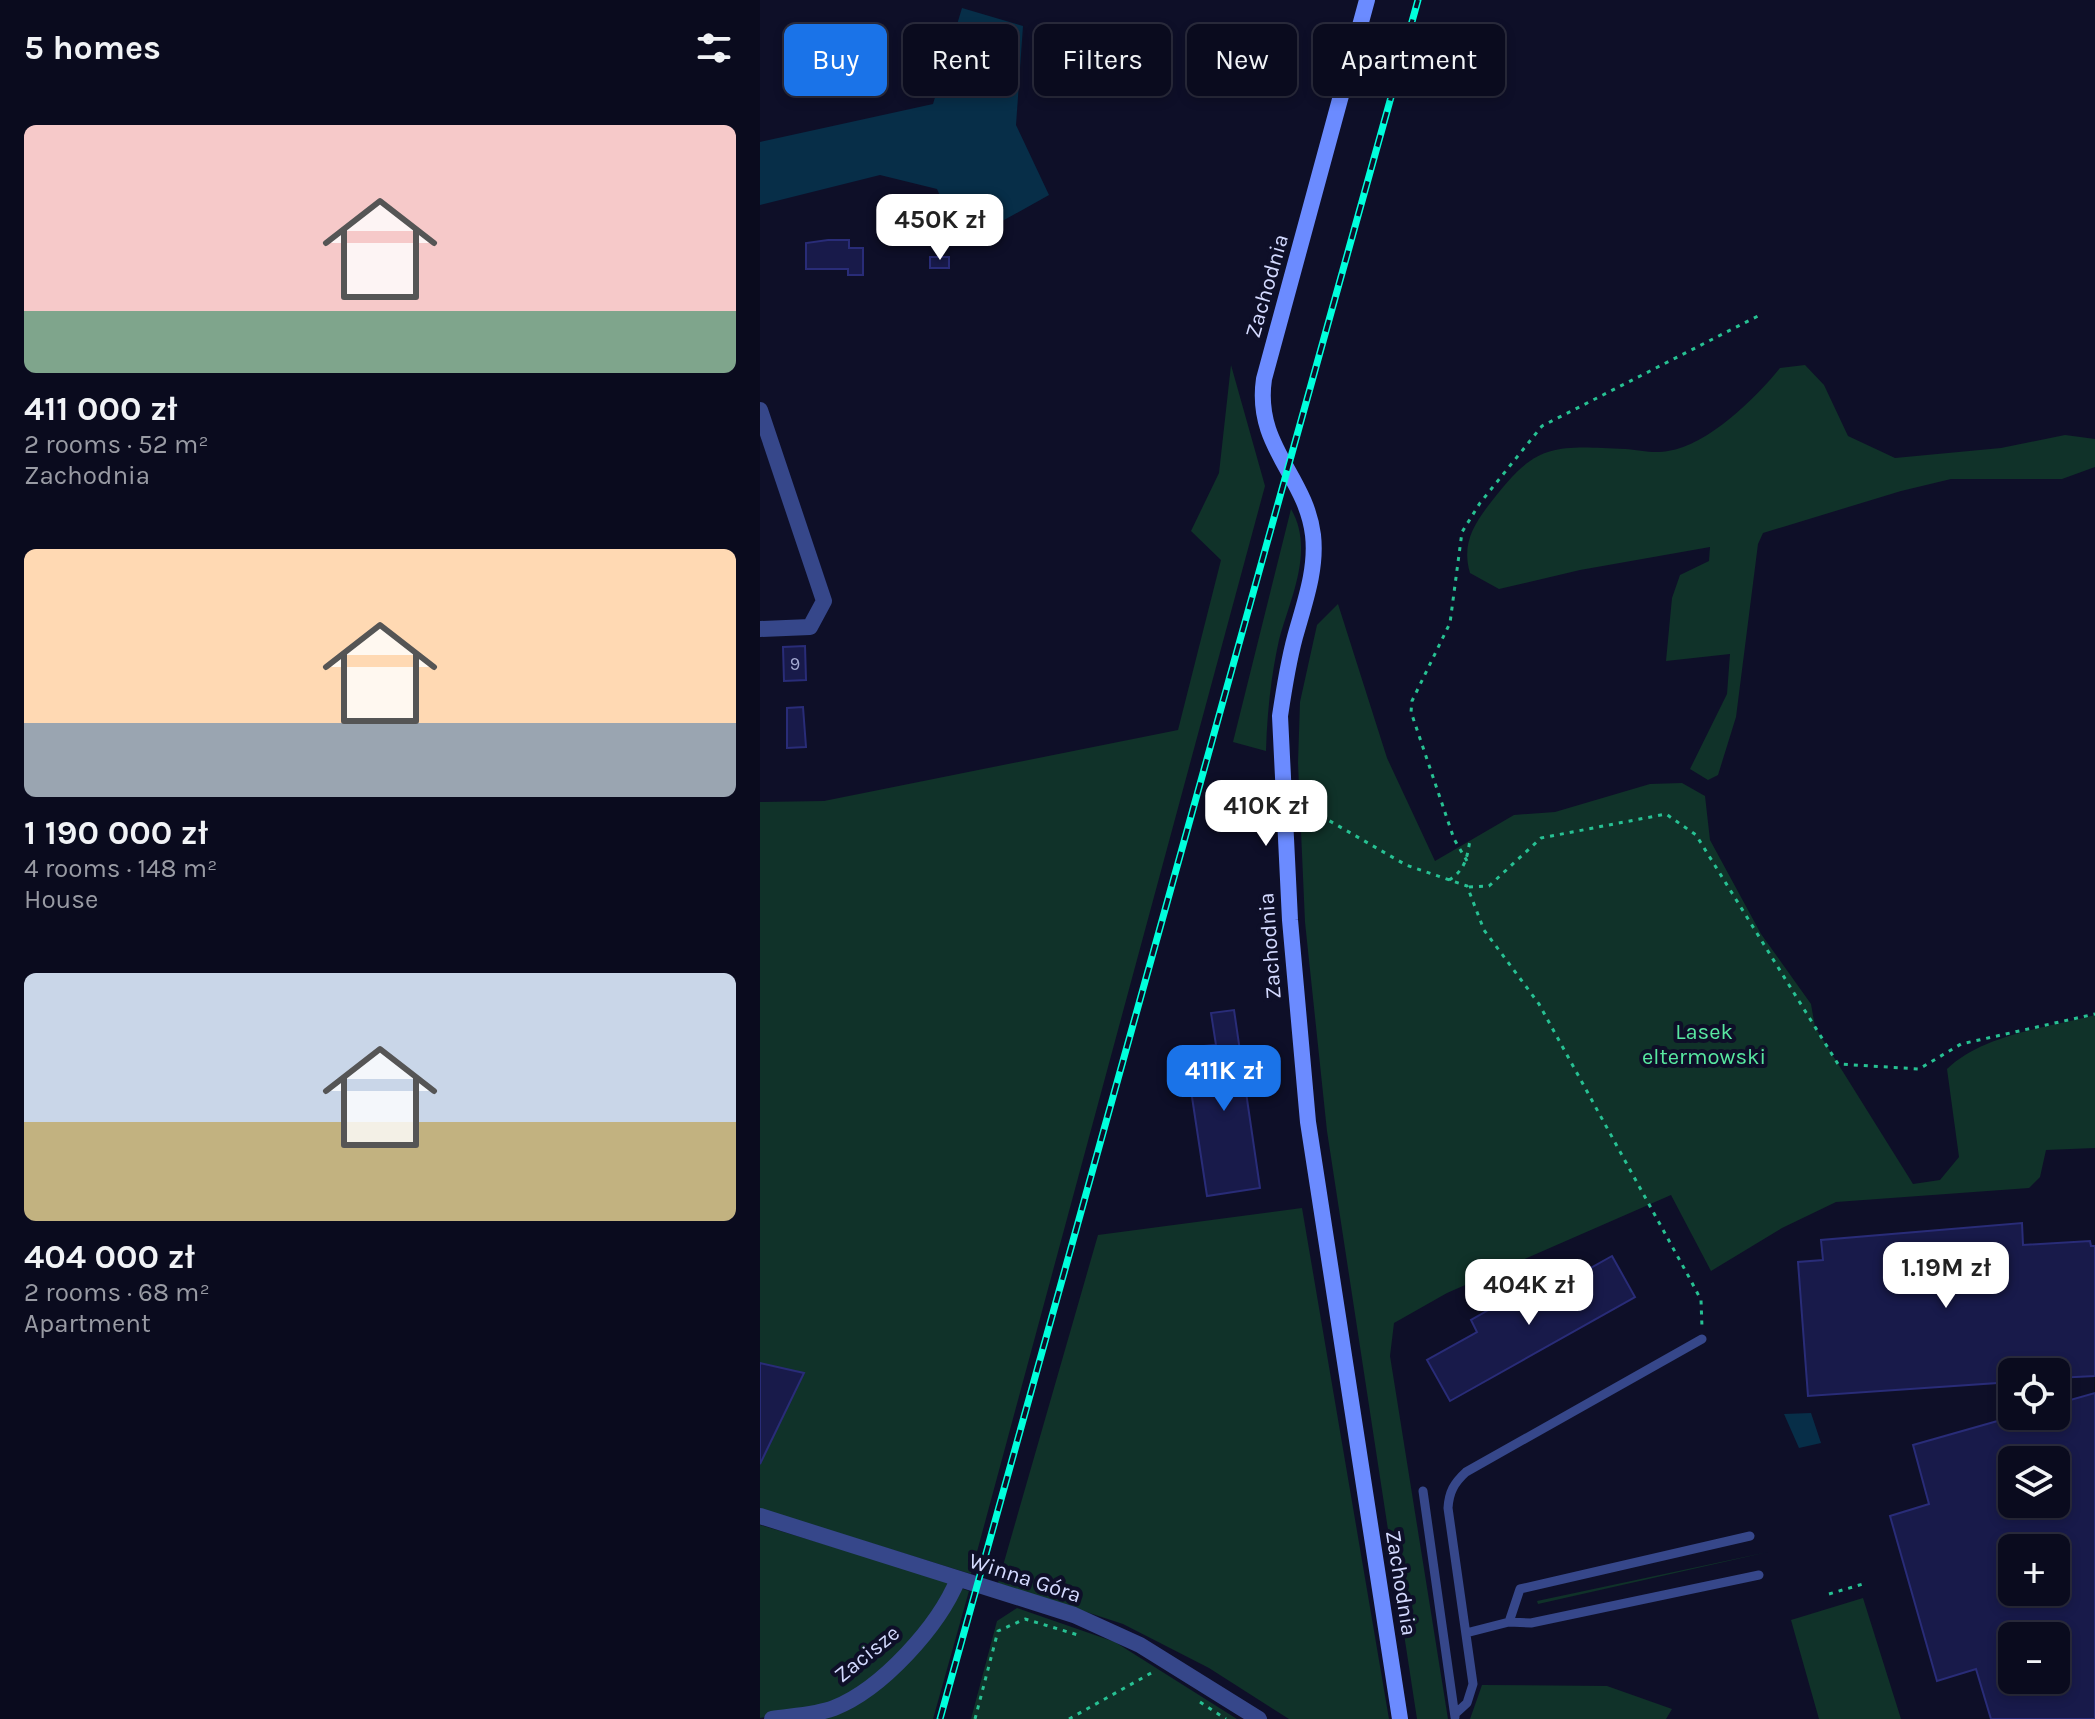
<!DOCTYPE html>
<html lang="en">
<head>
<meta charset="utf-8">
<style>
	:root { --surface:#0a0b1e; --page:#131427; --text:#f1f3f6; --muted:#999ba4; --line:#2a2b3c; --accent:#1a73e8 }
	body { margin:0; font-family:Karla,sans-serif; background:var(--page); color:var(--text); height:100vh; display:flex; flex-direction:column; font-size:30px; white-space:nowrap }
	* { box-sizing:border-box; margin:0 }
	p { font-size:26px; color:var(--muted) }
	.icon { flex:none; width:44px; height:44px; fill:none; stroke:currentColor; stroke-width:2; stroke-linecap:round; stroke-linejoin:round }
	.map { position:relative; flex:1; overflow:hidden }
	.panel { display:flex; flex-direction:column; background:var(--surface); width:760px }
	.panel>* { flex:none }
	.hud { position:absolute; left:24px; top:24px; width:760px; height:72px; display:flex; gap:16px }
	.fabs { position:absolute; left:1238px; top:1358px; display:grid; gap:16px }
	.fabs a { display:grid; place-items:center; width:72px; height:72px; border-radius:12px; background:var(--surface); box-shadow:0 4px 12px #0003,0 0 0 2px var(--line); font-size:40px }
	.price { position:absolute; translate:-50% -68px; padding:0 18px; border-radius:16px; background:#fff; color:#222; font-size:26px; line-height:52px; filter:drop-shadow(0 2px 4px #0008) }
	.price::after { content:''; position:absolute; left:50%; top:48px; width:24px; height:18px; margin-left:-12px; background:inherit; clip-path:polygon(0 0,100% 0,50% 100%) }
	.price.active { background:var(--accent); color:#fff }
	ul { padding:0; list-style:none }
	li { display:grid; align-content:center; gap:16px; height:424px; padding:0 24px }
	li span { display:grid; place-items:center; height:248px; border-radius:12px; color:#555 }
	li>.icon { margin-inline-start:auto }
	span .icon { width:144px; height:144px; fill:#fffc; stroke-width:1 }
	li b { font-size:34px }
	h2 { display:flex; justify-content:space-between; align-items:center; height:96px; padding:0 24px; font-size:34px }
	.tag { padding:0 28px; border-radius:12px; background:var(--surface); box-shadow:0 4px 12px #0003,0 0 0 2px var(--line); font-size:28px; line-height:72px }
	.tag.active { background:var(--accent); color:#fff }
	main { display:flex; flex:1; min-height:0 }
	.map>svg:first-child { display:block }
</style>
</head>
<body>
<main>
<section class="panel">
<h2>5 homes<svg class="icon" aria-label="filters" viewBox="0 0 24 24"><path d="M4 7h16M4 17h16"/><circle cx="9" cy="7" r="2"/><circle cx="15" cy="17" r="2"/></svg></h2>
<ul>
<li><span style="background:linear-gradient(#f6c9c9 75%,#7fa58c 0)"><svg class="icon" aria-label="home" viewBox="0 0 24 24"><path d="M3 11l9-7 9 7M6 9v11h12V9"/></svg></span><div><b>411 000 zł</b><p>2 rooms · 52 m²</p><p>Zachodnia</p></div></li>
<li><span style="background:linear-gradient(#ffd9b3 70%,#9aa5b1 0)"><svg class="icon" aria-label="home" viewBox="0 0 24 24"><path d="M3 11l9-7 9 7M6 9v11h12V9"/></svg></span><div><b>1 190 000 zł</b><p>4 rooms · 148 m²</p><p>House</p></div></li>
<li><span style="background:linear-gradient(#c9d6e8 60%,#c2b280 0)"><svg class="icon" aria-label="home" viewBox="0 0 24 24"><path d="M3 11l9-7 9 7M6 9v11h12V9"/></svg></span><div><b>404 000 zł</b><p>2 rooms · 68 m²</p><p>Apartment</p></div></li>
</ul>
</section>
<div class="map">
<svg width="1335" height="1719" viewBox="0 0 1335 1719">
	<rect width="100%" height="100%" fill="#0e0f28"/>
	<!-- green -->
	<path fill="#103229" d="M471 365 505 486 211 1574 0 1509V802L64 801 418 730 461 560 431 531 459 473Z
		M1045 365 1064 385 1088 436 1135 458 1241 448 1305 435 1335 439V467L1302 479H1191L1141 491 1003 533 998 544 976 717 958 775 948 780 930 769 967 694 970 654 906 661 912 598 920 575 949 561 950 547 820 570 739 589 710 573C702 546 712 527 728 506 775 444 789 445 865 449 878 450 895 454 908 451 948 445 996 398 1020 368Z
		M531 509C555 550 530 599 519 640 511 676 507 714 506 751L473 742Z
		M578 604 627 758 675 861 754 815 795 812 890 784 922 783 945 796 950 840 1001 934 1051 1004 1055 1027 1153 1184 1180 1180 1199 1157 1187 1069C1223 1034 1287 1028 1335 1015V1148L1286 1150 1280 1177 1269 1188 1076 1202 1022 1228 951 1271 911 1195 687 1293 634 1323 630 1356 688 1719H657L567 1131 545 922 538 763 540 702 557 625Z
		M542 1208 629 1719H529L449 1668 363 1624 238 1583 338 1235Z
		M0 1525 187 1581 188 1596 122 1673 73 1705 0 1718Z
		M1008 1552 778 1604 777 1601Z
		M200 1588 209 1591 173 1719H33L126 1678Z
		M1103 1598 1141 1719H1059L1031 1620Z
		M257 1608 355 1642 477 1719H211L237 1621Z
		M722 1685 847 1686 912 1709 906 1719H710Z"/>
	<!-- water -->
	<path fill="#072e48" d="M202 8 263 26 256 125 289 195 201 244 177 189 120 175 0 205V142L173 104Z
		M1051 1413 1061 1443 1039 1448 1024 1414Z"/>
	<!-- building -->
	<path fill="#181a4a" stroke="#292c78" stroke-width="2" fill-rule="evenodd" d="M68 240H89V248H103V275H88V269H46V243Z
		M170 257H189V268H170Z
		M45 646 46 680 24 681 23 647Z
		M43 707 46 747 27 748V708Z
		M474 1010 500 1188 447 1196 427 1064 448 1061 445 1046 456 1045 451 1013Z
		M1262 1223 1263 1245 1330 1241 1331 1246H1335V1376L1296 1378V1372H1252V1382L1048 1396 1038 1262 1063 1260 1061 1240Z
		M852 1256 875 1297 690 1401 667 1360 717 1332 711 1320 764 1290 770 1302Z
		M0 1363 44 1373 0 1464Z
		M1335 1393V1719H1231L1216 1669 1177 1681 1130 1516 1169 1504 1153 1445 1255 1416H1296V1404ZM1252 1460H1296V1504H1252ZM1252 1548H1296V1592H1252ZM1252 1636H1296V1680H1252Z"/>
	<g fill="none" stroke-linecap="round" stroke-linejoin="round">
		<!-- path -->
		<path stroke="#27c193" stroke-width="3" stroke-dasharray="4 6" stroke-linecap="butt" d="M540 817 568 820 646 865 707 886 724 930 779 1004 930 1279 941 1300 942 1328
			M707 861 694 839 651 712 652 701 690 623 702 532 720 503 782 426 998 316
			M689 880C705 870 707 858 710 840
			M709 887 729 886 781 838 906 814 936 835 1078 1064 1159 1069 1201 1044 1335 1014
			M1069 1594 1103 1584
			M440 1702 466 1719
			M215 1719 238 1631 265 1619 318 1635
			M309 1719 393 1672"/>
		<!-- lane -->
		<path stroke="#36478a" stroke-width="9" d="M663 1491 695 1717
			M749 1622 771 1623 999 1575
			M706 1633 749 1622 760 1589 990 1536
			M695 1714 707 1703 713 1684 688 1508C689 1492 694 1483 706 1472L942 1339"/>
		<!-- street -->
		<path stroke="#36478a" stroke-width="16" d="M0 410 64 601 50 627 0 629
			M0 1516 314 1615 380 1645 499 1719
			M12 1719C31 1716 56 1715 74 1708 122 1689 179 1626 198 1579"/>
		<!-- secondary -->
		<path stroke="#6b8bff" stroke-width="16" d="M607 0 504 379C494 446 546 476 553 535 557 570 544 604 535 637 528 663 524 689 520 716L530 920 548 1122 640 1719"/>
		<!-- rail casing -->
		<g stroke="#00ffdc" stroke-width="7">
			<path id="rail" d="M180 1719 658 0"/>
		</g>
		<!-- rail -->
		<use href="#rail" stroke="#0e0f28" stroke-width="4" stroke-dasharray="12" stroke-linecap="butt"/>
	</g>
	<g text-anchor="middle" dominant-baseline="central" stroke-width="8" stroke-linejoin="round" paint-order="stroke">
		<!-- number labels -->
		<g font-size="18" fill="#a5aad2">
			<text x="35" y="664">9</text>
		</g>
		<!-- street labels -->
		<g font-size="22" fill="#d4daff" stroke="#0e0f28">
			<text transform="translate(507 286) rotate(-74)">Zachodnia</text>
			<text transform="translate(510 946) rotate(-94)">Zachodnia</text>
			<text transform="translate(265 1578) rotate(18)">Winna Góra</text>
			<text transform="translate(641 1583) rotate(81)">Zachodnia</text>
			<text transform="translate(107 1654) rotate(-39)">Zacisze</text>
		</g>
		<!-- park labels -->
		<g font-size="22" fill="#58e8a1" stroke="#0e0f28">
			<text x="944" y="1032">Lasek<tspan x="944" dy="25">eltermowski</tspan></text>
		</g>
	</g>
</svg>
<div class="fabs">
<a><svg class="icon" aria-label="locate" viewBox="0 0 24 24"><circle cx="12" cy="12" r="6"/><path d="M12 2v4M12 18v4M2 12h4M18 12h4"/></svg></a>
<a><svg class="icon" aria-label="layers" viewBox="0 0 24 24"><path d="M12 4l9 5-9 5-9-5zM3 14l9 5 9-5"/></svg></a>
<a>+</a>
<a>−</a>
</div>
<b class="price" style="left:180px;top:262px">450K zł</b>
<b class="price" style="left:506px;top:848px">410K zł</b>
<b class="price active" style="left:464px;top:1113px">411K zł</b>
<b class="price" style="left:1186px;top:1310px">1.19M zł</b>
<b class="price" style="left:769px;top:1327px">404K zł</b>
<div class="hud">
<a class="tag active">Buy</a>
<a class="tag">Rent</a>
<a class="tag">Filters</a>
<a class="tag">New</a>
<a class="tag">Apartment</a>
</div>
</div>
</main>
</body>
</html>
